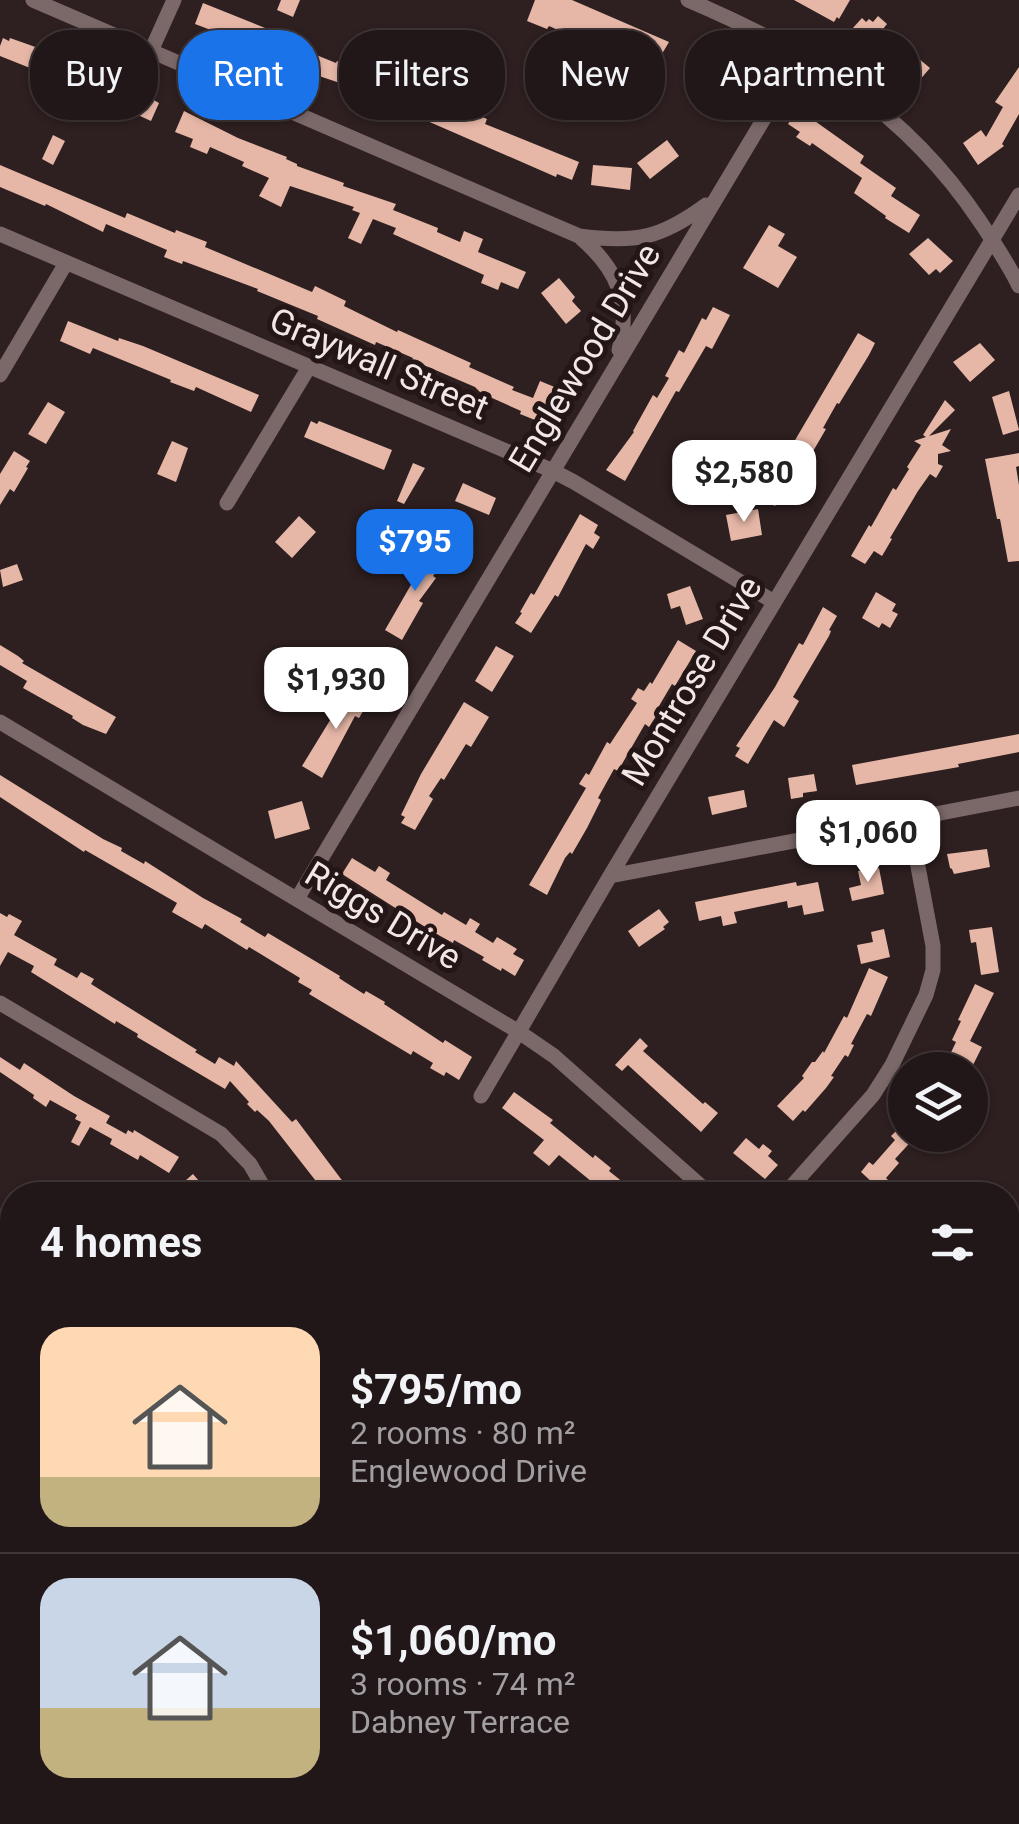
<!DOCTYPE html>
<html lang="en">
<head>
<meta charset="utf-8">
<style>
	:root { --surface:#221718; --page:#2a2021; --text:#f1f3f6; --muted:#a29fa2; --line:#3f3637; --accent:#1a73e8 }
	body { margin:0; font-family:Roboto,sans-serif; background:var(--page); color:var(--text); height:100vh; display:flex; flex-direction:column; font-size:38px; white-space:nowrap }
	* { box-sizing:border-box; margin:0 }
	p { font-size:32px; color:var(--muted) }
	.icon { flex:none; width:55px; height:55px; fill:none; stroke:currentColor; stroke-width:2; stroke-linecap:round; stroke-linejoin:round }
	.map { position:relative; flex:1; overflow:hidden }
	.drawer { position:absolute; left:0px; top:1182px; width:1020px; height:642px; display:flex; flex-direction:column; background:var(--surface); border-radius:40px 40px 0 0; box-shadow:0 2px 8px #0004,0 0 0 2px var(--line) }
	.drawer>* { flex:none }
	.banner { position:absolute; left:30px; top:30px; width:960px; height:90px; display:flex; gap:20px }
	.fabs { position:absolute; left:888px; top:1052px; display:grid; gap:20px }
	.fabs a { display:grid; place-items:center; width:100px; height:100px; border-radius:50%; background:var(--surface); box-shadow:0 2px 8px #0004,0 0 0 2px var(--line); font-size:50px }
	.price { position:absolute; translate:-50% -85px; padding:0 22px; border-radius:20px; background:#fff; color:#222; font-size:32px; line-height:65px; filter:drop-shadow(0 2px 5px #0008) }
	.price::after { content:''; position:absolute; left:50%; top:60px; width:30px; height:22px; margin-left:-15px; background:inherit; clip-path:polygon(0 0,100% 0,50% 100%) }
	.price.on { background:var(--accent); color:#fff }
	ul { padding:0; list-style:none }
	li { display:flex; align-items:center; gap:30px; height:250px; padding:0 40px }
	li+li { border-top:2px solid var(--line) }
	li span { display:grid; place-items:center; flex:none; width:280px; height:200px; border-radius:30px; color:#555 }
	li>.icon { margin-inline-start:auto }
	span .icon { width:120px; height:120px; fill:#fffc; stroke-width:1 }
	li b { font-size:42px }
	h2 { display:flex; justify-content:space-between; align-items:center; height:120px; padding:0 40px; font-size:42px }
	.tag { padding:0 35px; border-radius:40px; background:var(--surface); box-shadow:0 2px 8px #0004,0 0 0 2px var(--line); font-size:35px; line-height:90px }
	.tag.on { background:var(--accent); color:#fff }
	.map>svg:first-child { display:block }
</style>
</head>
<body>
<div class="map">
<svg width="1019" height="1824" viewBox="0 0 1019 1824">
	<rect width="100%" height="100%" fill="#2e1f20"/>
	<!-- green -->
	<path fill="#492d11" d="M12 1507V1625L0 1645V1510Z"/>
	<!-- building -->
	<path fill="#e6b7a7" d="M281 0H300L293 17 277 10Z
		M535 0H572L669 42 659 59 629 46 626 55 568 31 567 34 549 26 547 29 527 21Z
		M794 0H850L839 19 837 17 834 22Z
		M203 3 280 34 306 47 304 50 336 63 337 61 473 119 475 114 487 119 485 124 579 162 572 180 557 174 556 177 340 83 304 71 282 61 284 58 195 24Z
		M878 16 887 24 883 29 930 68 918 82 903 68 901 70 872 44 870 47 861 40 863 38 852 29 862 18 866 22 869 19 873 22Z
		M3 38 9 41 10 38 27 44 38 48 37 52 59 61 60 58 88 68 80 88 0 56V46Z
		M693 53 732 70 722 93 686 78 688 73 684 71Z
		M1019 67V114L1002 144 1004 146 978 165 963 143 981 130 986 137 1003 107 995 102Z
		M125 84 142 91 141 93 159 103 151 121 116 105Z
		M798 109 864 156 860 163 896 188 891 196 920 215 909 233 885 218 886 216 854 193 862 178 812 143 810 146 796 137 800 132 788 124Z
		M184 111 238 138 287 157 286 159 297 164V166L344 183 343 186 396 204 393 210 438 228 437 232 460 242 464 231 483 239 478 252 526 272 518 289 501 282 498 290 481 283 484 275 393 234 396 228 373 219 361 244 348 238 360 213 352 210 354 207 290 186 281 207 259 196 269 178 242 166 244 162 210 147 207 154 190 147 193 139 175 132Z
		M53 135 65 141 53 165 42 159Z
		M667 140 679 156 650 179 637 163Z
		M0 165 125 218 127 213 175 233 176 230 207 242 205 247 312 292 315 286 346 301 344 306 397 332 398 330 471 363 469 367 514 387 512 390 533 398 540 381 557 388 549 407 556 410 550 426 520 414 521 411 481 393 475 387 412 360 413 358 376 342 375 345 317 319 318 316 257 291 258 289 183 261 182 264 164 257 167 250 106 224 103 232 46 204 45 206 0 187Z
		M593 165 632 168 630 190 591 185Z
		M769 225 785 234 778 246 797 257 778 288 743 268Z
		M928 238 953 261 940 273 936 269 929 275 909 254Z
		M559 278 575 297 572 301 581 311 566 324 541 293Z
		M713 307 730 315 712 349 706 346 679 392 676 391 625 481 606 470 634 432 633 431 653 395 657 398 669 378 665 376 679 350 684 353 702 318 706 320Z
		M68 321 118 341 119 338 143 346 259 395 251 412 196 387 194 391 170 382 171 380 93 348 90 354 60 341Z
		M858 333 875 343 869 355 839 404 837 403 823 428 826 429 805 465 782 501 779 500 775 506 757 496 778 462 781 464Z
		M980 343 995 360 970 382 953 362Z
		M1009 391 1019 430 1003 435 992 397Z
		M945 400 955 410 929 436 951 429 942 445 951 451 938 454V464L943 466 936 478 930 474 918 491 890 538 892 539 882 556 874 551 865 564 851 556 869 525 871 527 893 488 896 490 909 469 907 467 921 445 914 441 926 437 923 435Z
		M48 402 65 412 46 444 28 434Z
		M311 421 317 424 319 421 392 450 384 470 304 437Z
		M172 441 188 448 176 482 157 474Z
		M14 451 30 461 26 467 28 468 14 492 10 489 0 505V474Z
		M1019 453V466L1016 467 1019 485V561L1008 562 1000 519H997L985 459Z
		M413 463 425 468 404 504 397 501Z
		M463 483 496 498 489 515 455 501Z
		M758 509 762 535 731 541 726 515Z
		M580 514 598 525 594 533 600 537 593 549 586 544 558 597 555 595 531 633 515 623 522 613 520 612 531 593 534 595Z
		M299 516 316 532 292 558 275 542Z
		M429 549 445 560 433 576 436 578 419 601 423 603 402 640 385 630 412 583 407 579Z
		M17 564 23 580 3 587 0 570Z
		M690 586 703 619 686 625 680 606 671 609 667 594Z
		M876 592 896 604 892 611 898 614 890 628 882 623 879 628 862 618Z
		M823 607 837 616 829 630 831 631 829 636 793 697 799 701 784 727 774 720 748 764 735 756 740 748 736 746 775 687 799 643 803 645Z
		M678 640 696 651 675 686 672 684 659 706 662 707 649 727 645 724 618 771 614 769 598 798 601 800 587 828 572 854 570 852 565 858 547 895 529 885 586 788 579 784 586 773 589 775 607 742 610 744 637 703 631 699 638 688 644 691 650 682 652 684Z
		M0 645 18 656 24 661 22 663 116 717 106 734 83 725 72 718 73 716 23 688 27 681 0 665Z
		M496 646 514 656 492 692 475 681Z
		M351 686 371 698 359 718 355 716 322 778 302 766Z
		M464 702 489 717 471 747 466 744 444 780 441 778 429 796 433 799 415 830 401 823 405 817 401 815 421 774Z
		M1019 734V752L958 764 959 767 856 785 852 765Z
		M814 774 817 791 803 793V797L791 799 788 778Z
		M0 775 103 839 122 848 121 851 144 864 145 861 203 898 242 919 240 922 265 937 268 933 305 955 340 976 339 978 345 982 364 994 366 991 385 1002 384 1004 443 1043 445 1040 472 1057 459 1080 446 1072 444 1076 430 1068 433 1063 413 1051 411 1055 309 994 312 990 298 982 300 978 249 947 247 950 205 924 202 929 172 912 177 903 85 850 84 852 0 797Z
		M744 790 747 807 712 815 708 797Z
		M302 801 310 829 275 839 268 811Z
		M987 849 990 867 954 874 952 869 950 868 947 854Z
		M352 858 375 872 379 866 390 873 386 880 442 915 444 912 466 925 470 918 480 924 475 932 493 943 497 937 517 949 513 954 524 960 515 976 502 968 501 971 482 960 484 957 454 940 453 943 433 932 342 874Z
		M879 868 884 894 852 901 849 888 861 885 858 871Z
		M796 882 797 886 818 882 824 911 804 915 802 905 788 908 787 901 734 912 737 923 723 926 721 916 699 921 695 902Z
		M659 909 669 922 663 927 665 929 639 947 628 931Z
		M0 913 7 917 9 914 22 921 14 935 57 959 54 965 77 978 81 972 94 979 91 984 197 1050 195 1052 215 1064 219 1057 234 1066 236 1061 292 1122 296 1119 353 1195H322L316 1187 319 1185 269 1121 257 1110 255 1112 247 1104 249 1102 230 1081 225 1089 137 1037 138 1034 116 1021 115 1024 31 972 34 966 8 952 0 966Z
		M992 927 999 972 981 975 976 942 971 943 969 930Z
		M884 929 890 957 861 964 857 945 873 942 871 932Z
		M869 968 888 977 871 1016 867 1014 851 1044 854 1045 848 1057 845 1055 831 1076 834 1077 826 1088 805 1112 803 1110 793 1121 777 1106 804 1078 802 1076 812 1062H815L823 1051 824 1053 844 1016 847 1018Z
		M975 984 994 993 970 1041 982 1047 973 1065 965 1061 960 1070H950L944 1067 956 1042 952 1040 961 1021 958 1020Z
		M640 1038 648 1046 643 1051 703 1104 705 1102 718 1113 701 1132 628 1065 622 1071 615 1065Z
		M0 1057 20 1070 24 1063 74 1096 110 1116 106 1123 126 1134 128 1130 133 1133 134 1130 179 1157 169 1173 140 1155 138 1160 110 1144 112 1139 90 1127 79 1146 71 1142 81 1122 75 1119 77 1115 50 1100 46 1107 33 1098 34 1095 0 1072Z
		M514 1092 553 1120 550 1123 593 1158 595 1155 611 1168 609 1171 639 1195H608L559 1155 549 1166 533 1153 544 1140 502 1108Z
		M905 1122V1135H917L895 1159 899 1163 886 1178 894 1186 886 1195 861 1172 869 1162 873 1165 895 1140 891 1136Z
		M746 1138 759 1149 763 1144 772 1151 768 1156 778 1165 765 1179 733 1153Z
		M193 1174 211 1195H184L178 1187Z
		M0 1362 12 1368V1389L0 1382Z
		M510 1812H542L544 1819 563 1812H626L627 1815 598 1824H514Z"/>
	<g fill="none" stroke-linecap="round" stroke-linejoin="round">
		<!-- path -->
		<path stroke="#998c8c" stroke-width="2.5" stroke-dasharray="8 5" stroke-linecap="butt" d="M0 1584 12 1598"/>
		<!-- service -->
		<path stroke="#7b6869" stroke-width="8" d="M1008 1708 1019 1714"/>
		<!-- minor -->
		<path stroke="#7b6869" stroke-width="15" d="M33 0 579 236C635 243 660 239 706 205
			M688 0C808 51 905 110 979 220 993 241 1008 263 1019 286
			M151 51 174 0
			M0 234 553 471 574 482 774 602
			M581 238C618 270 631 302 619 350
			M0 375 66 263
			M227 503 309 367
			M0 722 519 1032 554 1056 711 1195
			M610 876 1019 798
			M297 899 802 55
			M0 1003 221 1134 250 1164 268 1195
			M481 1096 610 876 1019 195
			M784 1195 873 1095 892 1065 926 995 933 970V946L909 819
			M1008 1367 1019 1365
			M0 1432 12 1439
			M0 1664 12 1643
			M0 1754 12 1774
			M32 1812 37 1824
			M464 1812 468 1824
			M703 1812 706 1824"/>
		<!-- tertiary -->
		<path stroke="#7b6869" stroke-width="20" d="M1008 1770 1019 1767
			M792 1824 838 1812"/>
	</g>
	<g text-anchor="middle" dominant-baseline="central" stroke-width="10" stroke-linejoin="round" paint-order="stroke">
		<!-- street labels -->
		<g font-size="35" fill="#f2e7e7" stroke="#241616">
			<text transform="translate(585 358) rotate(-59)">Englewood Drive</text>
			<text transform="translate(379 364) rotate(23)">Graywall Street</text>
			<text transform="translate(692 681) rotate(-59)">Montrose Drive</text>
			<text transform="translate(383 916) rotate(31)">Riggs Drive</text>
		</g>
	</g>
</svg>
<div class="fabs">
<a><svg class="icon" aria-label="layers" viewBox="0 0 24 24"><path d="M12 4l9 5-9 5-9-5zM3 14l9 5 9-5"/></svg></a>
</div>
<b class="price" style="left:744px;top:525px">$2,580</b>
<b class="price on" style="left:415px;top:594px">$795</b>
<b class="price" style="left:336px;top:732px">$1,930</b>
<b class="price" style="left:868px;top:885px">$1,060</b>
<div class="banner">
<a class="tag">Buy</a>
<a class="tag on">Rent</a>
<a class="tag">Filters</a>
<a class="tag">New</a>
<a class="tag">Apartment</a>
</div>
<section class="drawer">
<h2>4 homes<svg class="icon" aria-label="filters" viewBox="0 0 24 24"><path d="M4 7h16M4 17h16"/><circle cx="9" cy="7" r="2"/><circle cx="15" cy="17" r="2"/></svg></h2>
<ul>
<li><span style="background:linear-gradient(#ffd9b3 75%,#c2b280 0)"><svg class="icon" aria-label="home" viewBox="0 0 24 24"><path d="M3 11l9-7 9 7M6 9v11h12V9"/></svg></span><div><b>$795/mo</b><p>2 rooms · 80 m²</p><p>Englewood Drive</p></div></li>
<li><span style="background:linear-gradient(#c9d6e8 65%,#c2b280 0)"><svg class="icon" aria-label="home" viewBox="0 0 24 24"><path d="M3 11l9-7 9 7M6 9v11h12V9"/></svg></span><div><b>$1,060/mo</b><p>3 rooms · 74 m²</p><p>Dabney Terrace</p></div></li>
</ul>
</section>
</div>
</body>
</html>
